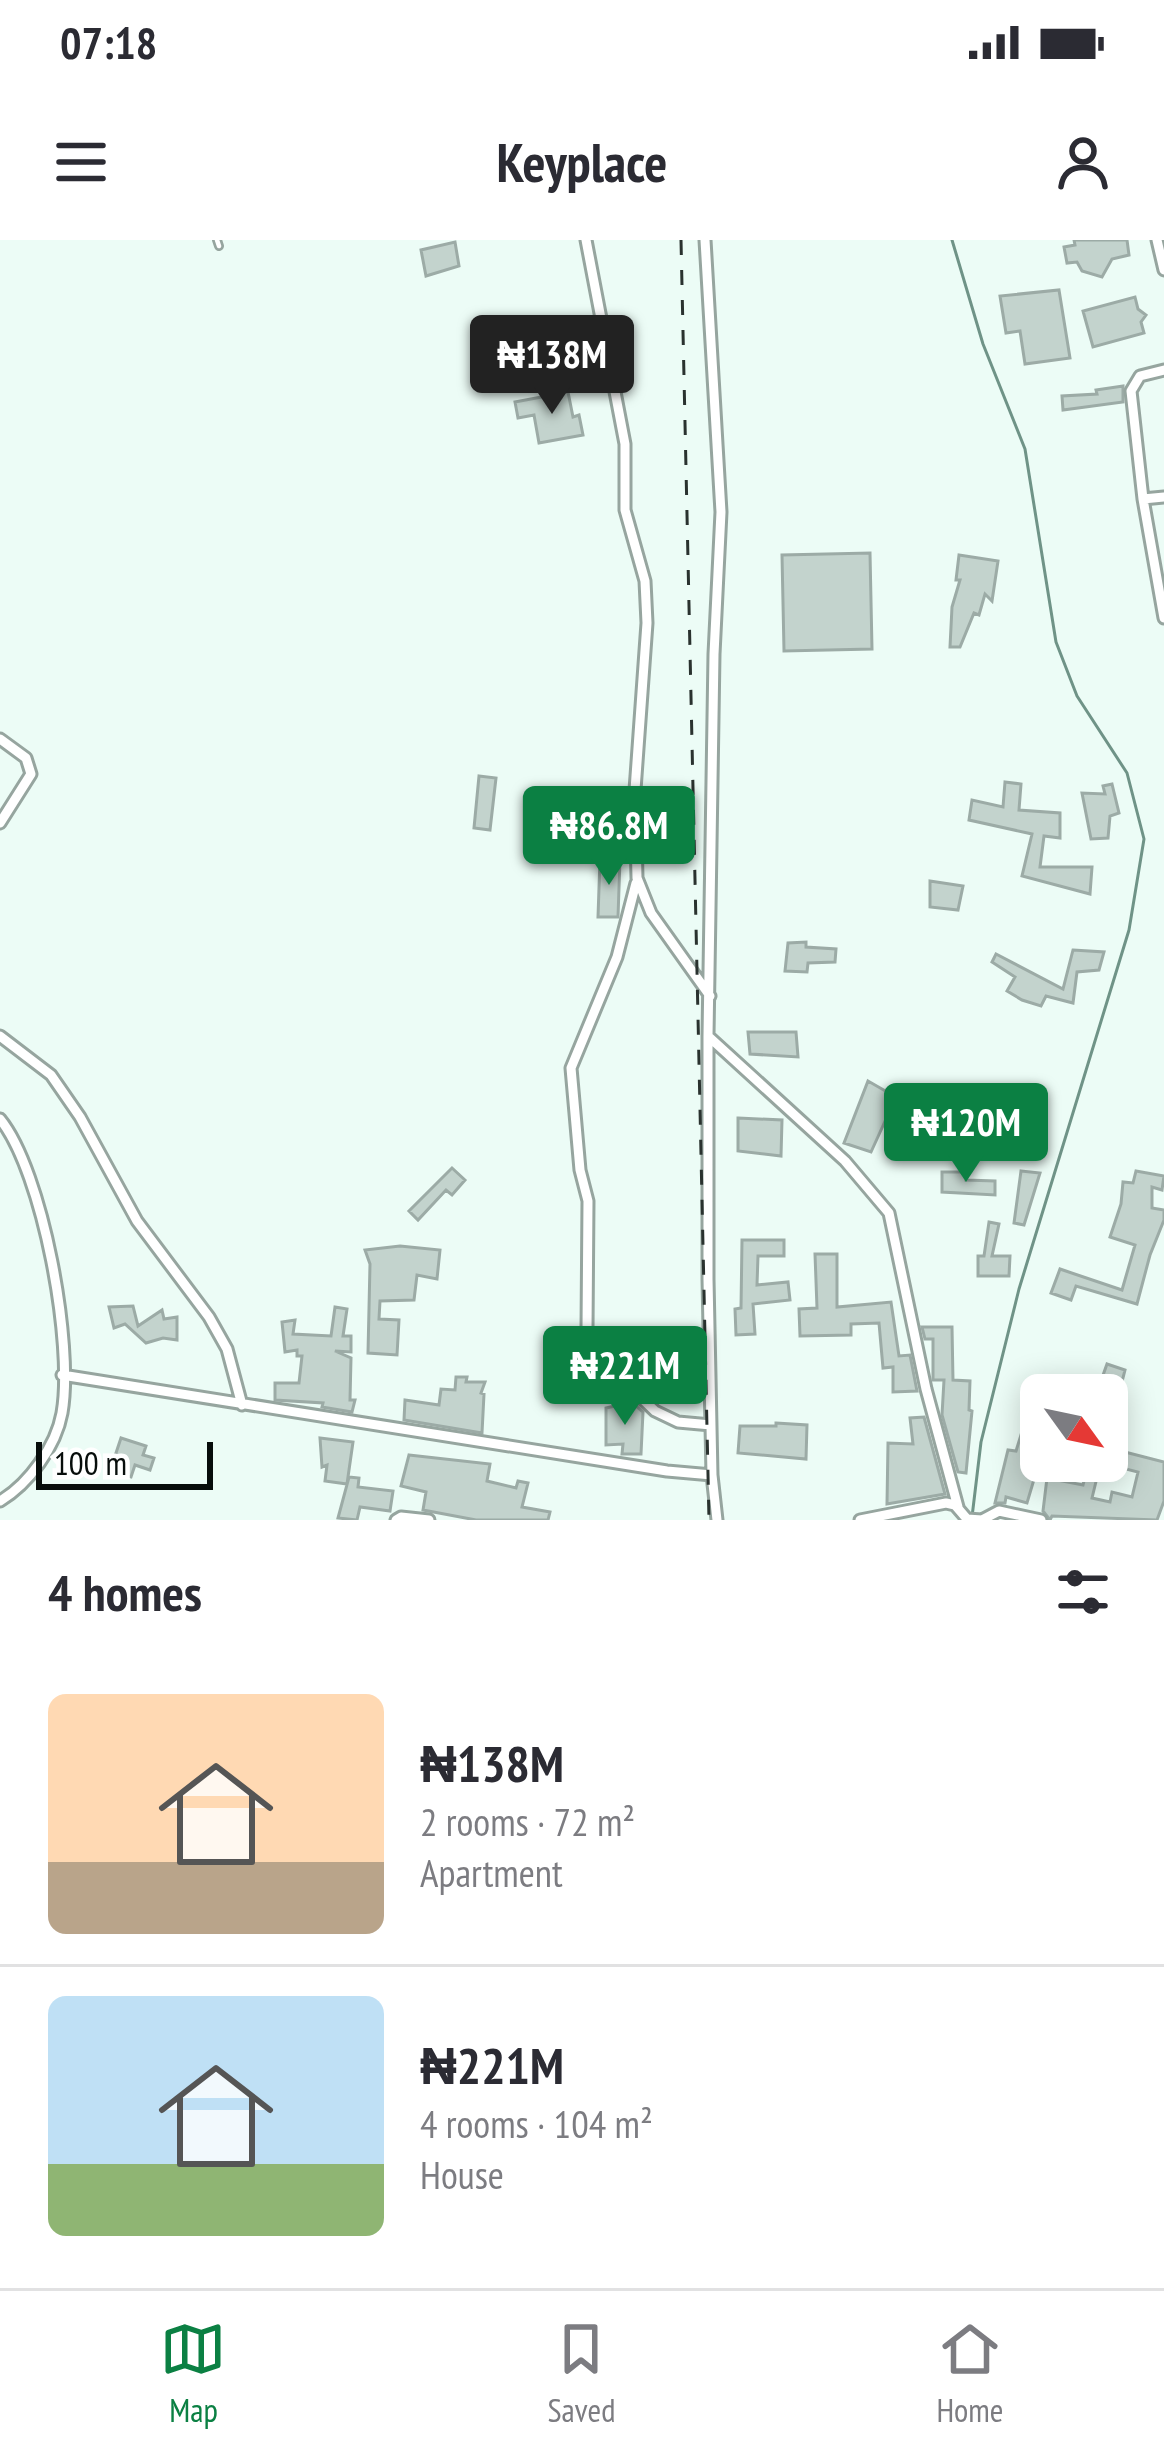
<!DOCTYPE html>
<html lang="en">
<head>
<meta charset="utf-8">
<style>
	:root { --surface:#fff; --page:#f2f2f3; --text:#2b2b33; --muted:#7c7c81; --line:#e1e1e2; --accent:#0b8043 }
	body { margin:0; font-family:"PT Sans Narrow",sans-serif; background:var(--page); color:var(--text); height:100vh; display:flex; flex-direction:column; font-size:45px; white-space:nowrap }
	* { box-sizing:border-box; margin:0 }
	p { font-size:39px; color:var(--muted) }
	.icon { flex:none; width:66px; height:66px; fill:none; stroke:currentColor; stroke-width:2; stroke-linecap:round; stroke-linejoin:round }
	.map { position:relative; height:1280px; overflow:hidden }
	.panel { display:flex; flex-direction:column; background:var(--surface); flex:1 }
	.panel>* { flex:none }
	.needle { width:78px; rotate:123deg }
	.tools { position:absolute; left:1020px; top:1134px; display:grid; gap:24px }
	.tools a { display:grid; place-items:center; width:108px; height:108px; border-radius:18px; background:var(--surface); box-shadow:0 6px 30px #0003; font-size:60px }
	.scale { position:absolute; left:36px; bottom:30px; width:177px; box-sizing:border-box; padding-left:12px; border:6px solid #070d0b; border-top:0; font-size:33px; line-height:42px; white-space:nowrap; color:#070d0b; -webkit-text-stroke:9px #fff; paint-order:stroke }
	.price { position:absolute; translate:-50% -102px; padding:0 27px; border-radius:12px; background:var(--accent); color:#fff; font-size:39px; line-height:78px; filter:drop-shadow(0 3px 6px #0008) }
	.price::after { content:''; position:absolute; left:50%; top:72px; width:36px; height:27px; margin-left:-18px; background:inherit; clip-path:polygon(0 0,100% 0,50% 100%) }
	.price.current { background:#222; color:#fff }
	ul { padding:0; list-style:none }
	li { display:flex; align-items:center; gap:36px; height:300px; padding:0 48px }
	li+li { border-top:3px solid var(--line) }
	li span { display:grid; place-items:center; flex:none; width:336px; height:240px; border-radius:18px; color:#555 }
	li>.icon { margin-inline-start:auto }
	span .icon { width:144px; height:144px; fill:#fffc; stroke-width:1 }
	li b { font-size:51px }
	h2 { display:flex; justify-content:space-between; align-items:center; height:144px; padding:0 48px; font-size:51px }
	.status { display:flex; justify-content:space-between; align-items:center; height:84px; padding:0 60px; background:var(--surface); direction:ltr }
	.status svg { height:33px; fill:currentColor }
	header { display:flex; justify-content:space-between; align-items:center; height:156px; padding:0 48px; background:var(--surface); font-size:54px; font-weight:800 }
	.dock { display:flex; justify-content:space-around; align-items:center; height:168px; border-top:3px solid var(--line); background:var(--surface); font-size:33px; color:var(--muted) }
	.dock a { display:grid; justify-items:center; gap:6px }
	.dock .current { color:var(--accent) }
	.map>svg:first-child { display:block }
</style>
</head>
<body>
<div class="status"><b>07:18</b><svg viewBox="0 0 49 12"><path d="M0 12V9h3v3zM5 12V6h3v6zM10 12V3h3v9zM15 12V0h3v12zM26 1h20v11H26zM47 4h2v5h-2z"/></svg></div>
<header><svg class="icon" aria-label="menu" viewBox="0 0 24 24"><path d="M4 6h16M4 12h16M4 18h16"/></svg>Keyplace<svg class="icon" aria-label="person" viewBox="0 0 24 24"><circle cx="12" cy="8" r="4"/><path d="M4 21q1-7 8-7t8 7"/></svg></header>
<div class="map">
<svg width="1164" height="1280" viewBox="0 0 1164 1280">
	<rect width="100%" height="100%" fill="#ecfcf6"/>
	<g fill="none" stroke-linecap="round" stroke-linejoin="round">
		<!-- stream -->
		<path stroke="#6f9387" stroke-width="3" d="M952 0 983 104 1025 209 1056 402 1077 456 1127 533 1144 599 1129 690 1019 1049 981 1202 972 1277"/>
	</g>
	<!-- building -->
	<path fill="#c3d3cd" stroke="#9caba6" stroke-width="3" d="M1074 0H1127L1129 15 1112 19 1102 37 1082 31 1077 22 1067 23 1064 7 1075 5Z
		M455 2 459 26 426 36 421 10Z
		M1059 50 1070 118 1025 124 1020 91 1006 93 1000 56Z
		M1135 57 1138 69 1146 75 1141 82 1144 93 1093 107 1083 71Z
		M1123 146V162L1063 170 1062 156 1097 154 1096 150Z
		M568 152 573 177 579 175 583 195 539 203 534 175 518 178 515 162Z
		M870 313 872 409 784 411 782 315Z
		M959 315 998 321 992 361 985 354 979 375 974 373 960 407H950L952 367 960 340H956Z
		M479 536 496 538 490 590 474 588Z
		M1005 542 1021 544 1019 570 1060 573V598L1044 596 1040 627H1092L1090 654 1022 636 1032 594 969 580 972 560 1003 567Z
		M1112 544 1119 573 1110 576 1108 598 1091 599 1082 553 1105 554 1103 546Z
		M600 619H620L618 677H598Z
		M930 641 963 646 958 670 930 667Z
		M806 702V707L836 709 835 722 808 723 807 732 785 731 788 703Z
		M1073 710 1104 712 1099 730 1077 732 1073 763 1046 756 1041 766 1022 760 1007 751 1015 737 992 722 996 714 1063 749Z
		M748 792H796L798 817 750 814Z
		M868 841 896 857 871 912 844 903Z
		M738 878 782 880 781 916 738 911Z
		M452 928 465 940 452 955 446 950 418 980 409 971Z
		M1021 931 1040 933 1024 985 1014 983Z
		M1136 931 1164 936 1162 950 1152 947V968L1164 970V980L1150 1015 1137 1064 1076 1046 1071 1060 1051 1053 1060 1029 1122 1050 1135 1005 1110 997 1121 964 1123 942 1133 943Z
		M942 932H967L966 940 995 941V955L942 952Z
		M989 982 999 984 992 1016H1010L1009 1036H978V1016H984Z
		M742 1000H784V1016H758L757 1045 788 1042 790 1060 753 1064 755 1094 736 1095 735 1069 741 1068Z
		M400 1006 440 1010 437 1039 417 1035 414 1060 380 1061 379 1079 399 1080 397 1115 368 1113 370 1024 365 1010Z
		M815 1014H837V1067L891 1062 899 1116 910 1115 917 1151 893 1152V1127L883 1128 879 1083 851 1084V1095L800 1096 799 1069 817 1068Z
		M133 1066 138 1086 162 1070 164 1079 177 1077V1100L163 1098 146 1103 125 1084 114 1088 109 1067Z
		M335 1067 347 1069 343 1096H351V1112L335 1111 351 1118 350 1160H355L352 1172 322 1167 323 1163 275 1160V1143H299L302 1116H297V1110L285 1112 282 1082 295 1080 293 1094 331 1096Z
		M922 1087H952L953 1140 970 1141 969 1170 972 1171 966 1233 958 1232 942 1175 944 1140H933V1099H925Z
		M1107 1124 1125 1130 1112 1181H1107V1155H1096Z
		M456 1137H467L466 1142H485L481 1153 484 1154 482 1193 404 1180 405 1160 439 1165 441 1149 455 1150Z
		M624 1164 635 1165 643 1172 641 1214H622L623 1204 606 1205V1168Z
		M924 1177 945 1254 887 1264 888 1203 913 1204 910 1178Z
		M776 1183 807 1185 806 1219 738 1213 740 1186H776Z
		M1024 1185 1041 1189V1216L1027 1263 1006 1257 1005 1263H995L1008 1210 1016 1211Z
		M121 1198 146 1206 143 1215 154 1218 150 1230 135 1225 131 1237 110 1231Z
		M320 1198 353 1202 347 1244 325 1241 327 1225 322 1227Z
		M1121 1211 1164 1222V1261L1157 1280 1052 1276 1050 1280 1043 1271 1047 1238 1083 1245 1089 1221H1101L1092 1258 1110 1262 1112 1252 1132 1257 1138 1232 1118 1227Z
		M409 1215 490 1224 487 1241 516 1248 518 1241 528 1243 522 1267 550 1272 548 1280H476L423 1270 426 1252 401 1246Z
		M349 1237 359 1238 358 1247 393 1251 390 1271 360 1267 357 1280 338 1278Z"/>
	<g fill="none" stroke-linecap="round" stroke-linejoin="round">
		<!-- lane casing -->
		<g stroke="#96a59f" stroke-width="10">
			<path id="lane" d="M217 0 219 6"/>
		</g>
		<!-- street casing -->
		<g stroke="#96a59f" stroke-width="15">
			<path id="street" d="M586 0 625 204V270L645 341 647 383 635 550 637 638 651 673 710 756
				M705 0 721 272 714 414 708 796V1039L712 1235 717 1280
				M1157 0 1164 30
				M1164 130 1140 136 1131 151 1143 259 1164 257
				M1143 259 1164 378
				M0 499 26 518 31 534 0 583
				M636 643 617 717 571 828 580 930 588 961 587 1089 630 1147 655 1171 678 1182 711 1185
				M0 796 51 835 80 877 137 981 209 1077 227 1109 242 1165
				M708 796 845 921 889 973 926 1149 958 1267
				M0 879C43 932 74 1105 62 1173 56 1206 29 1244 0 1261
				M62 1135 667 1231 712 1235
				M396 1280 401 1277 429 1280
				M860 1280 946 1263 955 1265 967 1279 982 1280 999 1271 1041 1280"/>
		</g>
		<!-- lane -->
		<use href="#lane" stroke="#fff" stroke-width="4.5"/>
		<!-- street -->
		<use href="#street" stroke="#fff" stroke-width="9"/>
		<!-- rail -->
		<path stroke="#2a322f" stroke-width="3" stroke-dasharray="15 15" stroke-linecap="butt" d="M681 0 709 1280"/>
	</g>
</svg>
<div class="tools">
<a><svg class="needle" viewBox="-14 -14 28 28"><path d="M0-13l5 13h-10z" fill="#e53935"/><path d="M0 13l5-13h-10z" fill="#7c7c81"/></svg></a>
</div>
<div class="scale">100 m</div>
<b class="price current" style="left:552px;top:177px">₦138M</b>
<b class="price" style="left:609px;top:648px">₦86.8M</b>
<b class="price" style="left:966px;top:945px">₦120M</b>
<b class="price" style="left:625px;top:1188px">₦221M</b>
</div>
<section class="panel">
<h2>4 homes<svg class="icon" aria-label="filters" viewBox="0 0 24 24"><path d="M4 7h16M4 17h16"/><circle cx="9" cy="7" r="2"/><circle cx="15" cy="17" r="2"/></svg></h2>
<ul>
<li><span style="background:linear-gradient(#ffd9b3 70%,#b9a48a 0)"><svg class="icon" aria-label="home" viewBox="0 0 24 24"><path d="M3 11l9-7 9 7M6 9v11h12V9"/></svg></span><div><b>₦138M</b><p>2 rooms · 72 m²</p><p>Apartment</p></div></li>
<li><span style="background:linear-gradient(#bfe0f5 70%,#8fb573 0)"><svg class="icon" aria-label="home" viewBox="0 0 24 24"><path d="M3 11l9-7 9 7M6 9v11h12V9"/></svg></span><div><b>₦221M</b><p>4 rooms · 104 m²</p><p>House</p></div></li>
</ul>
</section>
<nav class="dock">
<a class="current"><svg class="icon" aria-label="map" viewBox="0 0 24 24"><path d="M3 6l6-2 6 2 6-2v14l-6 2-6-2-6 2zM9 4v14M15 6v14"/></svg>Map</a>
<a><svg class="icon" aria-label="saved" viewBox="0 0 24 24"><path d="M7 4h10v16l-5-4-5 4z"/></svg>Saved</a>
<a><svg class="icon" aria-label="home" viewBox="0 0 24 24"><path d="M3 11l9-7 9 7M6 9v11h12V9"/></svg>Home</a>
</nav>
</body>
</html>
